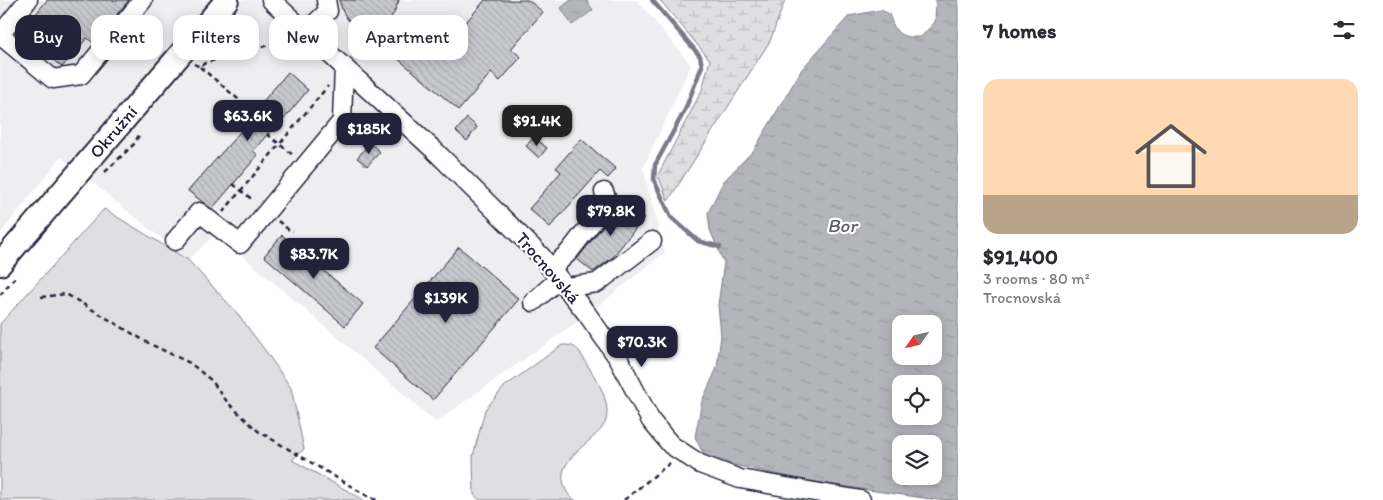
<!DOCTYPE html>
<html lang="en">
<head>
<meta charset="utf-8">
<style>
	:root { --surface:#fff; --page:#f2f2f3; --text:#2b2b33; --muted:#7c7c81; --line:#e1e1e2; --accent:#22223b }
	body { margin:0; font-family:Itim,sans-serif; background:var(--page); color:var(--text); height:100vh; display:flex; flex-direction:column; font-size:19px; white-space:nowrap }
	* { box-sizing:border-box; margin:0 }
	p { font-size:16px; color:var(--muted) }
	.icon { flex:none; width:28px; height:28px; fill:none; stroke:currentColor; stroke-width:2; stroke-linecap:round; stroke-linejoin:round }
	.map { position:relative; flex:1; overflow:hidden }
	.sheet { display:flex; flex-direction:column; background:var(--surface); width:425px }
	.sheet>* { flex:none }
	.guide { position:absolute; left:15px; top:15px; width:475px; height:45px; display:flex; gap:10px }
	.needle { width:32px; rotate:236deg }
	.buttons { position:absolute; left:892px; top:315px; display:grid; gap:10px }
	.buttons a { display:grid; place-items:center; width:50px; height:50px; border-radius:10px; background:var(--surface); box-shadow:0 2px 12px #0003; font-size:25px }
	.price { position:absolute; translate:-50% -42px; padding:0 11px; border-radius:10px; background:var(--accent); color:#fff; font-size:16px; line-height:32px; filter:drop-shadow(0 1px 2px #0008) }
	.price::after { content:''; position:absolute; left:50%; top:30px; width:15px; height:11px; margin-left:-8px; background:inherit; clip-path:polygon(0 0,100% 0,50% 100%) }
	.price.selected { background:#222; color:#fff }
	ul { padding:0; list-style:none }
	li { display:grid; align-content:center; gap:10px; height:265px; padding:0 25px }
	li+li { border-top:1px solid var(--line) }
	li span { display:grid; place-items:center; height:155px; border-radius:15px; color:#555 }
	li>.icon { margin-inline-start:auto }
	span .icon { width:90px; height:90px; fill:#fffc; stroke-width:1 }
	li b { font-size:21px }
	h2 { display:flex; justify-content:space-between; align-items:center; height:60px; padding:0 25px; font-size:21px }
	.pill { padding:0 18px; border-radius:15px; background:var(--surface); box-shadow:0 2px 12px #0003; font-size:18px; line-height:45px }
	.pill.selected { background:var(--accent); color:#fff }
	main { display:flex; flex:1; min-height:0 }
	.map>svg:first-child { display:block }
</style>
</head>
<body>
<main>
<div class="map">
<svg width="958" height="500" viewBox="0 0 958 500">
	<defs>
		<pattern id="wetland-marsh" width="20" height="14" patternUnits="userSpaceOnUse" patternTransform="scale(1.25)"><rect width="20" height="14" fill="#dfdfe2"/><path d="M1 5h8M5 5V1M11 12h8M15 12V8" fill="none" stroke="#bfbfc3"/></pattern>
		<pattern id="water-ripples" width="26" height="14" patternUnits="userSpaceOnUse" patternTransform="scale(1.25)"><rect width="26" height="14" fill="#b4b4bc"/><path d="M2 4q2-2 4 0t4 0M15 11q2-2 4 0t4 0" fill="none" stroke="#9a9aa2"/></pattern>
		<pattern id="building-back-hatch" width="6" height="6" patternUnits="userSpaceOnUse" patternTransform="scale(1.25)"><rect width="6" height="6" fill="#c8c8cf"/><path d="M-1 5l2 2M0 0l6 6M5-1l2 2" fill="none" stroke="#acacb3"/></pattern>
	</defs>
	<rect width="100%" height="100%" fill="#fff"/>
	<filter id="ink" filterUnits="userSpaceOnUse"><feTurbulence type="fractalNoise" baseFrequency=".02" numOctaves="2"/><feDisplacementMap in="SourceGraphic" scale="10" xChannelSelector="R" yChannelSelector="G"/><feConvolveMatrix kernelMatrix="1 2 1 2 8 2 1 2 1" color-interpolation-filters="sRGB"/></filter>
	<g filter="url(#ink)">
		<!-- built -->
		<path fill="#eeeef1" d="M0 0H637L691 65 643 168 665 252 592 311 436 422 216 233 188 260 61 157 0 234Z"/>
		<!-- green -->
		<path fill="#dfdfe2" stroke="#80808e" d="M104 209 188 260 237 313 267 353 291 388 304 449 292 460 364 500H0V324Z
			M562 345C571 345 575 346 580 352 590 372 612 396 606 420 602 439 554 456 564 485 566 492 570 497 575 500H480L474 495 473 456 485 410 504 387Z"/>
		<!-- wetland -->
		<path fill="url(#wetland-marsh)" stroke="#80808e" d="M660 0H785L770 41 668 201 658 175 702 90 710 60Z"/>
		<!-- water -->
		<path fill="url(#water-ripples)" stroke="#7a7a88" fill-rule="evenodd" d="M571 0H586L593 10 572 25 561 8Z
			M936 0H958V500H938L813 482 706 459 695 437 702 401 717 368 721 335 718 305 724 263 710 230 708 213 723 182 754 150 802 69 849 16 881 10 889 14C896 34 899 38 921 37L935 22ZM901 324H934V356H901ZM901 384H934V416H901ZM901 444H934V476H901Z"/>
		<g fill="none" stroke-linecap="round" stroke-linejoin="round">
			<!-- stream -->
			<path stroke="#7a7a88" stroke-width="4.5" d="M652 0 700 56 702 66 685 110 655 165 654 180 671 217 698 241 720 247"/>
		</g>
		<!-- building -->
		<path fill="url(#building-back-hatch)" stroke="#22223b" d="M47 0H129L93 43 87 38 62 67 31 42 29 45 18 36Z
			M339 0H399L394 13 389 20 381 25 373 28H364L356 25 348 20 343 12Z
			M485 0H528L543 12 511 49 521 57 500 81 491 73 459 110 391 53 408 33 436 57Z
			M288 72 308 90 274 131 272 129 253 151 258 155 212 209 188 191 255 115 253 113Z
			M467 118 477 127 467 141 456 131Z
			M534 137 547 148 539 158 526 146Z
			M581 139 616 169 608 178 600 171 550 227 529 209 561 172 556 168Z
			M370 143 380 152 367 166 357 158Z
			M623 201 644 218 612 258 593 272 577 259Z
			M282 235 363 304 345 326 264 256Z
			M459 247 519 299 433 400 373 348Z"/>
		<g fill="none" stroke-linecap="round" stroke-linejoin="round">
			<!-- minor casing -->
			<g stroke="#22223b" stroke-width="21">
				<path id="minor" d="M271 0 434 150 541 256 587 314 618 358 651 421 671 445 700 464 740 479 861 500
					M306 32 328 11 326 0
					M0 35 53 79 81 75 143 0
					M0 35 28 0
					M175 241 199 212 240 244 342 121 344 66
					M551 269 569 252 608 202 604 192
					M566 287 597 283 652 241
					M533 302 559 279"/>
			</g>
			<!-- major casing -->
			<g stroke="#22223b" stroke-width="26">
				<g id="major">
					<path id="s1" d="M0 264 227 0"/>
				</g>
			</g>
			<!-- path -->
			<path stroke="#22223b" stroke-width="2.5" stroke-dasharray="5 4" stroke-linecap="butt" d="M194 64 200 67 205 63 290 39
				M200 67 250 109
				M267 134 293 155
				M105 172 134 144 139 135
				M233 184 254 201
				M223 212 328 86
				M278 221 289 230 293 231
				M0 295 17 275
				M41 297 66 294 150 344 190 363 212 381 228 403 258 431 369 497 377 500
				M624 500 670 463"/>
			<!-- minor -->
			<use href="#minor" stroke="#fff" stroke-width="18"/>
			<!-- major -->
			<use href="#major" stroke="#fff" stroke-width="22"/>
		</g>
	</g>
	<g text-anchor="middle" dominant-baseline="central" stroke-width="4.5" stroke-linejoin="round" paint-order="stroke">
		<!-- street labels -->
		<g font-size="18" fill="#22223b" stroke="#fff">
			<text stroke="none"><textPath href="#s1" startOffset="174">Okružní</textPath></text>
			<text transform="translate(548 268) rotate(49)">Trocnovská</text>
		</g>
		<!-- water labels -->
		<g font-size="19" font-style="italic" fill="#5c5c6f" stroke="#fff">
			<text x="842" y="225">Bor</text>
		</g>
	</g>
</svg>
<div class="buttons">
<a><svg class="needle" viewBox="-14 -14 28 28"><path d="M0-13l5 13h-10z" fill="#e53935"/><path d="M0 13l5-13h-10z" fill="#7c7c81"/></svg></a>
<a><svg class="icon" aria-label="locate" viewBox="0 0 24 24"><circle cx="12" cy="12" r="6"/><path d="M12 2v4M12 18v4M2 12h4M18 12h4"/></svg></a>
<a><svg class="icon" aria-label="layers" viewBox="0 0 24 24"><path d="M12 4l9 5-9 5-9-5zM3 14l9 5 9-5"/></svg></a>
</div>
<b class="price" style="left:248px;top:142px">$63.6K</b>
<b class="price selected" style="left:537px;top:147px">$91.4K</b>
<b class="price" style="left:369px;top:155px">$185K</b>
<b class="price" style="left:611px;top:237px">$79.8K</b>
<b class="price" style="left:314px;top:280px">$83.7K</b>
<b class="price" style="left:446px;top:324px">$139K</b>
<b class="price" style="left:642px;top:368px">$70.3K</b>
<div class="guide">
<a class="pill selected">Buy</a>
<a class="pill">Rent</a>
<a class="pill">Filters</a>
<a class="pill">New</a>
<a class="pill">Apartment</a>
</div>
</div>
<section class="sheet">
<h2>7 homes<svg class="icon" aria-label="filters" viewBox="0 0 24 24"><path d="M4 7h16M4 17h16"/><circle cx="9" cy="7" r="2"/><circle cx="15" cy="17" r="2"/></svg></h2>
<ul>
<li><span style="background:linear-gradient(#ffd9b3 75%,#b9a48a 0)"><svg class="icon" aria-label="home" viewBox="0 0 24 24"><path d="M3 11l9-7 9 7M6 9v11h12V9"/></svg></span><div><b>$91,400</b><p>3 rooms · 80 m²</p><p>Trocnovská</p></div></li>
</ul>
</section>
</main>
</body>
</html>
